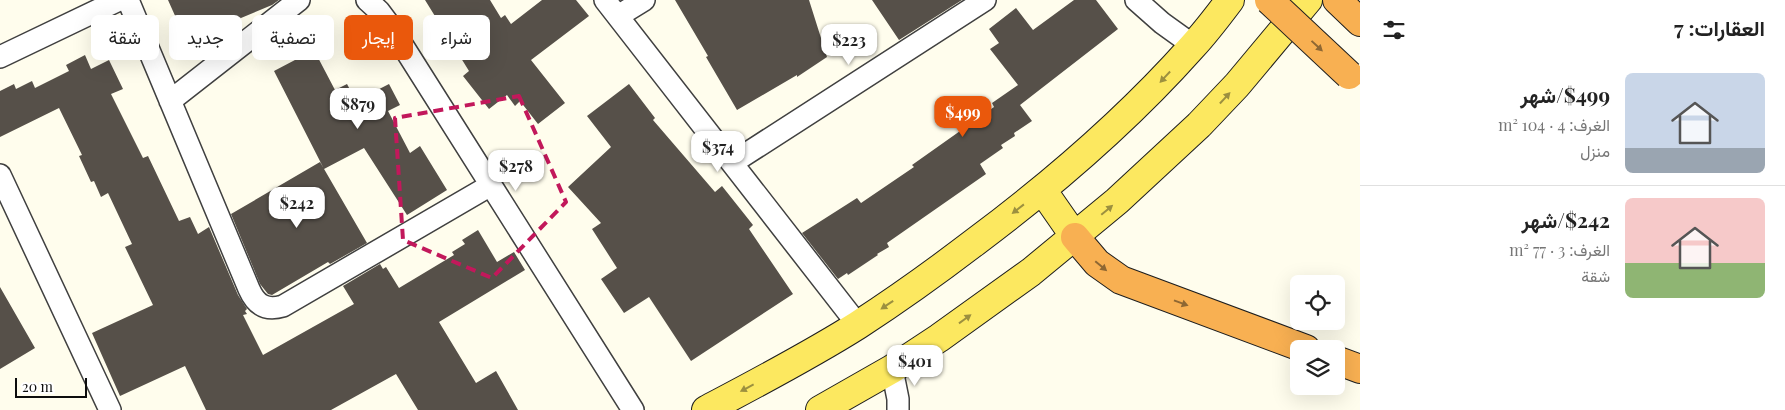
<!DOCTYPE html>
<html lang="ar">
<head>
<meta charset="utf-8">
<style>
	:root { --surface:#fff; --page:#f2f2f2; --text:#222; --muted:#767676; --line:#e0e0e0; --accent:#ea580c }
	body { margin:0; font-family:"Playfair Display",Vazirmatn,serif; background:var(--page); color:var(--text); direction:rtl; height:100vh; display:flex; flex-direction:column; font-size:19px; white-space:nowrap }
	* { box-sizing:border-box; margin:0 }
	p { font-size:16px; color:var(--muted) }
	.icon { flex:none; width:28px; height:28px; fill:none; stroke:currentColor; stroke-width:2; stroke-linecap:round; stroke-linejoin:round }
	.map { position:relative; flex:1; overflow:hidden; direction:ltr }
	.details { display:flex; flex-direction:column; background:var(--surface); width:425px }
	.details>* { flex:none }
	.guide { position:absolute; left:15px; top:15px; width:475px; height:45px; direction:rtl; display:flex; gap:10px }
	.controls { position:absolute; left:1290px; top:275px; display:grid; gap:10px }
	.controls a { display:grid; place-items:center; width:55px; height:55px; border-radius:8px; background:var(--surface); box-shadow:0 5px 20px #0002; font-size:25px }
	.scale { position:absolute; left:15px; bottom:12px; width:72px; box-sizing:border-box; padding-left:5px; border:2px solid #0d0d0d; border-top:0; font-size:14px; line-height:18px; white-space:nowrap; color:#0d0d0d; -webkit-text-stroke:4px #fff; paint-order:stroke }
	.price { position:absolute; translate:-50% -42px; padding:0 11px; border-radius:10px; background:#fff; color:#222; font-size:16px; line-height:32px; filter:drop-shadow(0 1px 2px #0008) }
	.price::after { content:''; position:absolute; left:50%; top:30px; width:15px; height:11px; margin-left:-8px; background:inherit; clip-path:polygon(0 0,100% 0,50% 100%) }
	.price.on { background:var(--accent); color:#fff }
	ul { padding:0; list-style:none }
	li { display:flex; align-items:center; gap:15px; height:125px; padding:0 20px }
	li+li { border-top:1px solid var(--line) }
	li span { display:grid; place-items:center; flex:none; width:140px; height:100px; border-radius:8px; color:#555 }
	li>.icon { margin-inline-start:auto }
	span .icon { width:60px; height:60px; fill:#fffc; stroke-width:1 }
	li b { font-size:21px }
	h2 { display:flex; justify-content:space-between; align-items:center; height:60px; padding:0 20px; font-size:21px }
	.pill { padding:0 18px; border-radius:8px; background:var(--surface); box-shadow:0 5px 20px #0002; font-size:18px; line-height:45px }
	.pill.on { background:var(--accent); color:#fff }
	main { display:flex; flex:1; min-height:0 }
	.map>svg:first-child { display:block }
</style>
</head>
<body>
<main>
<section class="details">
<h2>العقارات: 7<svg class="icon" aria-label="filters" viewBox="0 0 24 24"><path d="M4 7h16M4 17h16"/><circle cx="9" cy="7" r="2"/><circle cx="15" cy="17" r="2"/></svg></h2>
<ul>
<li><span style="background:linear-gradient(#c9d6e8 75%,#9aa5b1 0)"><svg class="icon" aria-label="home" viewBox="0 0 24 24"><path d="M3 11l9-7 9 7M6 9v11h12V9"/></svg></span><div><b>$499/شهر</b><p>الغرف: 4 · 104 m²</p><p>منزل</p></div></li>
<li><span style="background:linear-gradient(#f6c9c9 65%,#8fb573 0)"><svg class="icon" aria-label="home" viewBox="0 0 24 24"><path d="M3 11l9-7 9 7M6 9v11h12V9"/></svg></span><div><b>$242/شهر</b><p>الغرف: 3 · 77 m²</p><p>شقة</p></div></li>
</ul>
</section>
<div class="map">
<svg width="1360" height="410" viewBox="0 0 1360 410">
	<rect width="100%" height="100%" fill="#fffded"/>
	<!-- building -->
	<path fill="#565049" d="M168 0H279L272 5 217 28 224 43 193 56Z
		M425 0H490L501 18 505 15 511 24 542 0H576L589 16 531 60 565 103 538 124 520 101 515 106 507 95 489 109 463 76 469 71Z
		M675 0H809L827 57 797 77V75L737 110 706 57 708 56Z
		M872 0H962L899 40Z
		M1074 0H1096L1118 29 1020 105 1032 121 1014 133 1015 136 1001 145 1003 148 980 164 986 174 887 243 889 247 877 254 878 255 848 275 847 273 838 279 802 233 857 198 861 203 914 167 912 165 994 107 992 103 1018 85 990 49 999 43 989 29 1016 8 1033 30Z
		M314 50 335 90 347 84 356 101 389 84 400 105 388 111 410 153 420 146 447 190 407 215 364 148 324 169 274 71Z
		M85 55 91 69 109 60 123 89 111 94 143 158 148 156 179 221 190 217 198 234 209 227 238 295 247 309 245 311 247 314 243 315 263 355 354 304 343 286 380 264 383 269 386 267 399 288 454 255 452 252 465 244 462 240 478 230 497 262 514 252 525 270 439 322 476 383 496 371 518 410H418L396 374 331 410H206L185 366 120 396 92 333 153 305 125 247 132 244 108 193 101 197 94 181 91 182 79 156 82 155 59 108 0 137V91L14 84 16 89 32 81 35 88 69 71 66 65Z
		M629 84 655 118 653 120 715 192 722 186 753 225 749 229 793 294 691 361 649 297 624 313 601 279 617 268 592 229 601 223 568 187 611 147 587 116Z
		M320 162 367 243 330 264 328 262 272 295 268 294 260 284 231 214Z
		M0 287 35 348 0 369Z"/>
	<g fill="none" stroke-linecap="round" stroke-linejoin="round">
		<!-- street casing -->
		<g stroke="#404040" stroke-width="24">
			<path id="street" d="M128 0 249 289C256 305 266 311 283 306L491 185
				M367 0 379 11 391 27 633 410
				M605 0 858 325
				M1136 0 1162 23 1194 46
				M618 16 644 0
				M0 57 119 0
				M170 101 299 0
				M732 163 985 0
				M0 175 110 410
				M892 369 898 399V410"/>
		</g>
		<!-- primary casing -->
		<g stroke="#1e1e1e" stroke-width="30">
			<path id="primary" d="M1043 191 1075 237
				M706 410C757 383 809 356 858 325 898 299 937 271 975 242 1054 183 1127 120 1192 47 1206 32 1218 16 1230 0
				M820 410 892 369 939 338 1031 272 1117 201 1199 125 1237 85 1308 0"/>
		</g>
		<!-- highway casing -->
		<g stroke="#1e1e1e" stroke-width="30">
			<path id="highway" d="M1337 0 1360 22
				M1075 237 1097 263 1121 280 1306 349
				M1336 360 1360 369"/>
		</g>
		<!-- street -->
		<use href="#street" stroke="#fff" stroke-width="21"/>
		<!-- primary -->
		<use href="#primary" stroke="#fce860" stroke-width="28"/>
		<!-- highway -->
		<use href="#highway" stroke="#f8b052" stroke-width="28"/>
		<!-- highway-bridge casing -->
		<g stroke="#1e1e1e" stroke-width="30" stroke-linecap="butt">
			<path id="highway-bridge" d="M1269 0 1349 75"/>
		</g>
		<!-- highway-bridge -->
		<use href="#highway-bridge" stroke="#f8b052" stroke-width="28"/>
	</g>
	<!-- one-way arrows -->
	<defs><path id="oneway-solid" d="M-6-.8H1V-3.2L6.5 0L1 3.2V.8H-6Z" transform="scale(1.25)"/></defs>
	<g fill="#8e6733">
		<use href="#oneway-solid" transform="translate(1317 46) rotate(43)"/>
		<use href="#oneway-solid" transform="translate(1101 266) rotate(40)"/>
		<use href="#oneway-solid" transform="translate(1181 303) rotate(20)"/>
	</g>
	<g fill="#9c903f">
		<use href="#oneway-solid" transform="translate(1165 77) rotate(133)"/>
		<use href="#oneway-solid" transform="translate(1225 98) rotate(-47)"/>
		<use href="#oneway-solid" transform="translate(1018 209) rotate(142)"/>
		<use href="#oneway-solid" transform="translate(1107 210) rotate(-40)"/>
		<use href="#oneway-solid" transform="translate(887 305) rotate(146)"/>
		<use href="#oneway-solid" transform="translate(965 319) rotate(-36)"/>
		<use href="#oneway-solid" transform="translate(747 388) rotate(152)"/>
	</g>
	<!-- marked area -->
	<path fill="none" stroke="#c2185b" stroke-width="4" stroke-dasharray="10 6" stroke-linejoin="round" d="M519 96 566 202 492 278 403 240 395 118Z"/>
</svg>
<div class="controls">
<a><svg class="icon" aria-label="locate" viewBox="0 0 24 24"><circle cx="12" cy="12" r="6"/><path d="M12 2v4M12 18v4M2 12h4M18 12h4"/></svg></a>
<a><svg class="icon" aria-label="layers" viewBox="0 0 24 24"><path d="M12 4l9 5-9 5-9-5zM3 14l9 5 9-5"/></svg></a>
</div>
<div class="scale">20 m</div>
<b class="price" style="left:849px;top:66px">$223</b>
<b class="price" style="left:358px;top:130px">$879</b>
<b class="price on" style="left:963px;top:138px">$499</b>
<b class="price" style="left:718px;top:173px">$374</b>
<b class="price" style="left:516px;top:192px">$278</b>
<b class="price" style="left:297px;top:229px">$242</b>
<b class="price" style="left:915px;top:387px">$401</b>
<div class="guide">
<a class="pill">شراء</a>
<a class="pill on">إيجار</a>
<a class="pill">تصفية</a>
<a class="pill">جديد</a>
<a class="pill">شقة</a>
</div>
</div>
</main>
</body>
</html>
